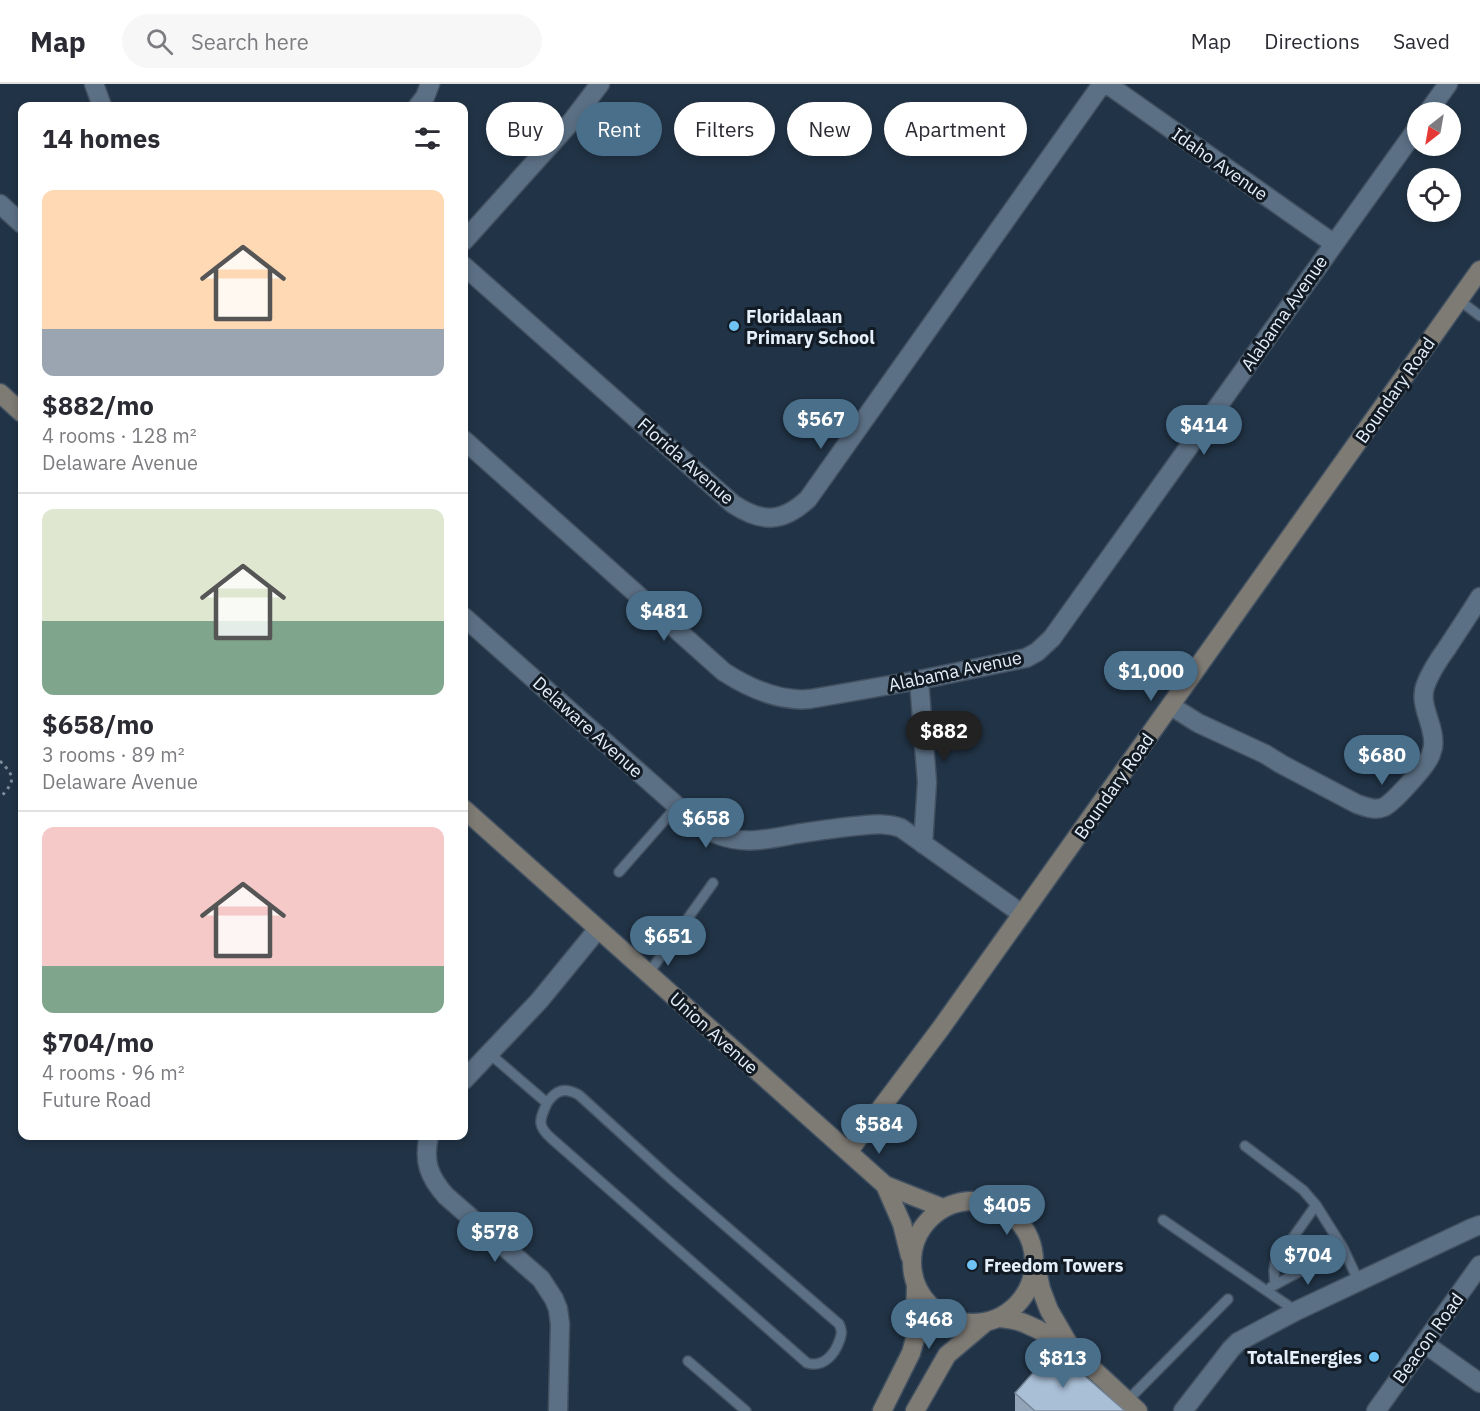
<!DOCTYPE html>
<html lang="en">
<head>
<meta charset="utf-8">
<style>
	:root { --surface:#fff; --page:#f7f7f7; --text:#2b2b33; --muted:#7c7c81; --line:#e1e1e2; --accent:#4a6f8a }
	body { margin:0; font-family:"IBM Plex Sans",sans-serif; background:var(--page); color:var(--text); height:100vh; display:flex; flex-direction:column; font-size:22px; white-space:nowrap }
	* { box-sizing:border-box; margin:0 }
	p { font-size:20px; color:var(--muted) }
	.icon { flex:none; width:33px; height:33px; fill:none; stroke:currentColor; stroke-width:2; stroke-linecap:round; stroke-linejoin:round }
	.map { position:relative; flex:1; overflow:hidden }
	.drawer { position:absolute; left:18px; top:18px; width:450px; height:1038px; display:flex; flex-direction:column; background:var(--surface); border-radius:12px; box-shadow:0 3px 9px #0003 }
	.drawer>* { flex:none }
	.hud { position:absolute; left:486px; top:18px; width:570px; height:54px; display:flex; gap:12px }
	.needle { width:39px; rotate:211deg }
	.tools { position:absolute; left:1407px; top:18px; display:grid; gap:12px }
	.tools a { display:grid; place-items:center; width:54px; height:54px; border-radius:50%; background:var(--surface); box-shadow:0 3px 9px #0003; font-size:30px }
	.price { position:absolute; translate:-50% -51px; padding:0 14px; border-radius:21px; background:var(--accent); color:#fff; font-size:20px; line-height:39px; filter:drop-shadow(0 2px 3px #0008) }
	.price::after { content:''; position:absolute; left:50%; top:36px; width:18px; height:14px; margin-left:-9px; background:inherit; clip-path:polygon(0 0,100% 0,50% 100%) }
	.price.active { background:#222; color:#fff }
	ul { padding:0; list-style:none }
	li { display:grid; align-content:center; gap:12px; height:318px; padding:0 24px }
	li+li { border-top:2px solid var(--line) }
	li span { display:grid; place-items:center; height:186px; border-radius:12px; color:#555 }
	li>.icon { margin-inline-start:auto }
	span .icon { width:108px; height:108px; fill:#fffc; stroke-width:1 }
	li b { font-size:26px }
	h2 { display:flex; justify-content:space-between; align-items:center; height:72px; padding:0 24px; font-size:26px }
	.tag { padding:0 21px; border-radius:27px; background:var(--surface); box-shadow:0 3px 9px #0003; font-size:21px; line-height:54px }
	.tag.active { background:var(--accent); color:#fff }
	header { display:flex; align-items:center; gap:36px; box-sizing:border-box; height:84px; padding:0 30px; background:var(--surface); border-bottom:2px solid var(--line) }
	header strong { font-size:28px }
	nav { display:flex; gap:33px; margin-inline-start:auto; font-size:21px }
	.search { width:420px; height:54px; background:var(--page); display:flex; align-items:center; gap:15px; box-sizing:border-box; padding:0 21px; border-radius:33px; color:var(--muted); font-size:22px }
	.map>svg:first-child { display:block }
</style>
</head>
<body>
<header>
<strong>Map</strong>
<div class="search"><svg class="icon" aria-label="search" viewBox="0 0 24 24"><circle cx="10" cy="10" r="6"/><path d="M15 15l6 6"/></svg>Search here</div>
<nav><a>Map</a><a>Directions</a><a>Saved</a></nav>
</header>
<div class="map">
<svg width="1480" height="1327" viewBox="0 0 1480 1327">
	<rect width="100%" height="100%" fill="#213346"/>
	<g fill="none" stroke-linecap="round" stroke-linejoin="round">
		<!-- lane casing -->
		<g stroke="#425161" stroke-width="12">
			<path id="lane" d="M1459 216 1480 232
				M619 788 677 722
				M648 890 713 799
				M490 970 547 1019C556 1006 564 1003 579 1011L669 1093 839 1240C842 1246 842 1249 840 1255 835 1270 824 1284 807 1279L552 1055C537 1042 539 1037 547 1019
				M1245 1062 1303 1106 1316 1121 1343 1164 1359 1198
				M1163 1136 1296 1227
				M1275 1201 1274 1187 1275 1179 1316 1121
				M1271 1203 1343 1164
				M688 1277 746 1327
				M1127 1317 1228 1215"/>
		</g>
		<!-- street casing -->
		<g stroke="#425161" stroke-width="21">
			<path id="street" d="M94 0 102 22
				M1107 0 1333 159
				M418 22 425 13 430 0
				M1428 28 1448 0
				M0 120 22 140
				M464 157 571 38 600 0
				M464 182 733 420C762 439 782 439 808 415L1102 0
				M464 356 724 588C749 604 779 618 810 615L919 596 1026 574 1037 568 1052 554 1418 43
				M464 533 677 722C690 733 703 745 719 751 744 761 770 755 796 750 816 747 836 744 856 742 871 741 886 738 901 744L1022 830
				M919 596 927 698 923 760
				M1171 622 1198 639 1265 670 1281 680 1357 720C1366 723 1375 727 1384 723 1394 718 1422 686 1428 676 1431 672 1432 667 1433 663 1436 641 1417 621 1426 600 1431 587 1439 575 1447 564 1458 547 1469 531 1480 513
				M464 996 539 917 598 845
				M429 1052C423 1077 429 1093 446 1112L541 1195 554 1215 558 1225 560 1240 558 1327
				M1425 1260 1480 1299
				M1183 1327 1231 1265 1238 1258 1296 1227 1472 1144 1480 1141
				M1376 1327 1480 1181"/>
		</g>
		<!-- secondary casing -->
		<g stroke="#425161" stroke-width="21">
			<path id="secondary" d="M0 309 22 329
				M464 725 885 1101 943 1124
				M848 1068 941 944 1480 186
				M885 1101 902 1140 910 1172
				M912 1178a61 61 0 1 1 122 0a61 61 0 1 1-122 0Z
				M1036 1182 1041 1205 1049 1226 1071 1264
				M999 1234C1008 1235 1018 1236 1026 1240 1067 1256 1106 1298 1138 1327
				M882 1327 911 1269 915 1255 916 1201
				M915 1327 947 1271 986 1238"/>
		</g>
		<!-- path -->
		<path stroke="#7d8c9c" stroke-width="3" stroke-dasharray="3 4.5" stroke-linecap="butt" d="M0 677C16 693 15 697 0 714"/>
		<!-- lane -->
		<use href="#lane" stroke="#5c7085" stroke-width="9"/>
		<!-- street -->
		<use href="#street" stroke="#5c7085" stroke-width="18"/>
		<!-- secondary -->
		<use href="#secondary" stroke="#7e7a74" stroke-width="18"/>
	</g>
	<!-- wall -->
	<path fill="#91a4b8" d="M1015 1309 1125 1327H1015Z"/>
	<!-- building -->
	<path fill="#a9bfd6" stroke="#768696" stroke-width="1.5" d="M1054 1265 1125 1327H1035L1015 1309Z"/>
	<!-- markers -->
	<g fill="#6fc2f4" stroke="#121a23" stroke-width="2">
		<circle cx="734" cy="242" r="6"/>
		<circle cx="972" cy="1181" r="6"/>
		<circle cx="1374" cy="1273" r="6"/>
	</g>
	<g text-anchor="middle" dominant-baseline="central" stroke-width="6" stroke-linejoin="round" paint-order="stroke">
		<!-- street labels -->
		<g font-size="18" fill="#e3effb" stroke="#121a23">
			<text transform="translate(1220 80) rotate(35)">Idaho Avenue</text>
			<text transform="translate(1284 229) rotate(-55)">Alabama Avenue</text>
			<text transform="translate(1395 306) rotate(-55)">Boundary Road</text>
			<text transform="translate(686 377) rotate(41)">Florida Avenue</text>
			<text transform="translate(955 587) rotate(-12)">Alabama Avenue</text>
			<text transform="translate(588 643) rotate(42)">Delaware Avenue</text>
			<text transform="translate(1114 702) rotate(-55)">Boundary Road</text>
			<text transform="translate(714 949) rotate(42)">Union Avenue</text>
			<text transform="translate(1428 1254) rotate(-54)">Beacon Road</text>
		</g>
		<!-- poi labels -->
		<g font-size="18" font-weight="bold" fill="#e3effb" stroke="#121a23" text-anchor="start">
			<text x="746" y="232">Floridalaan<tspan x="746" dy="21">Primary School</tspan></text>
			<text x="984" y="1181">Freedom Towers</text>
			<text x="1362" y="1273" text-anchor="end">TotalEnergies</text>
		</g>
	</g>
</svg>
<div class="tools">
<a><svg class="needle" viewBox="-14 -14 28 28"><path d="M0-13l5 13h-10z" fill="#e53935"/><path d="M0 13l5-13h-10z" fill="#7c7c81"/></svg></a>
<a><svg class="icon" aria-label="locate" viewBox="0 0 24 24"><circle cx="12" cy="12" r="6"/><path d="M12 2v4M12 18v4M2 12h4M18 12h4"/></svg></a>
</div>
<b class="price" style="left:821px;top:366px">$567</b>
<b class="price" style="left:1204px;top:372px">$414</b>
<b class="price" style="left:664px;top:558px">$481</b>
<b class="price" style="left:1151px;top:618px">$1,000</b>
<b class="price active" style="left:944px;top:678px">$882</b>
<b class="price" style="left:1382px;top:702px">$680</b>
<b class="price" style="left:706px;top:765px">$658</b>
<b class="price" style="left:668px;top:883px">$651</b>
<b class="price" style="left:879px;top:1071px">$584</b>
<b class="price" style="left:1007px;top:1152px">$405</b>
<b class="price" style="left:495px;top:1179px">$578</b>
<b class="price" style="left:1308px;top:1202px">$704</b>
<b class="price" style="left:929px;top:1266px">$468</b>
<b class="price" style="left:1063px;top:1305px">$813</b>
<div class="hud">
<a class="tag">Buy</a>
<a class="tag active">Rent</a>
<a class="tag">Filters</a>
<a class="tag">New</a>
<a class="tag">Apartment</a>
</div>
<section class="drawer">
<h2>14 homes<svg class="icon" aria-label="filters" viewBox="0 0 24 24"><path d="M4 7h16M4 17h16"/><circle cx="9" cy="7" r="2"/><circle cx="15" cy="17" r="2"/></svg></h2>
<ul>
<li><span style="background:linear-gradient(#ffd9b3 75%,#9aa5b1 0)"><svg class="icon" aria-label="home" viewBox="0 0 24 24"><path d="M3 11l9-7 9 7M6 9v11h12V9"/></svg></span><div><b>$882/mo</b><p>4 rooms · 128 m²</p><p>Delaware Avenue</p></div></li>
<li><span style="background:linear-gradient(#dfe7d0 60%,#7fa58c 0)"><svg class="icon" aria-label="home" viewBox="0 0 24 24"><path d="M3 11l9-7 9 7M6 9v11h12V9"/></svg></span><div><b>$658/mo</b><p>3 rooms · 89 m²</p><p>Delaware Avenue</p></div></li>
<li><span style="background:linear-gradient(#f6c9c9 75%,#7fa58c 0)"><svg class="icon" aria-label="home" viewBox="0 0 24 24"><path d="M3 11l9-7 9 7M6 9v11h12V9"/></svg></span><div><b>$704/mo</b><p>4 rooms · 96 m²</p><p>Future Road</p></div></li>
</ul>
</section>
</div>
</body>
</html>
